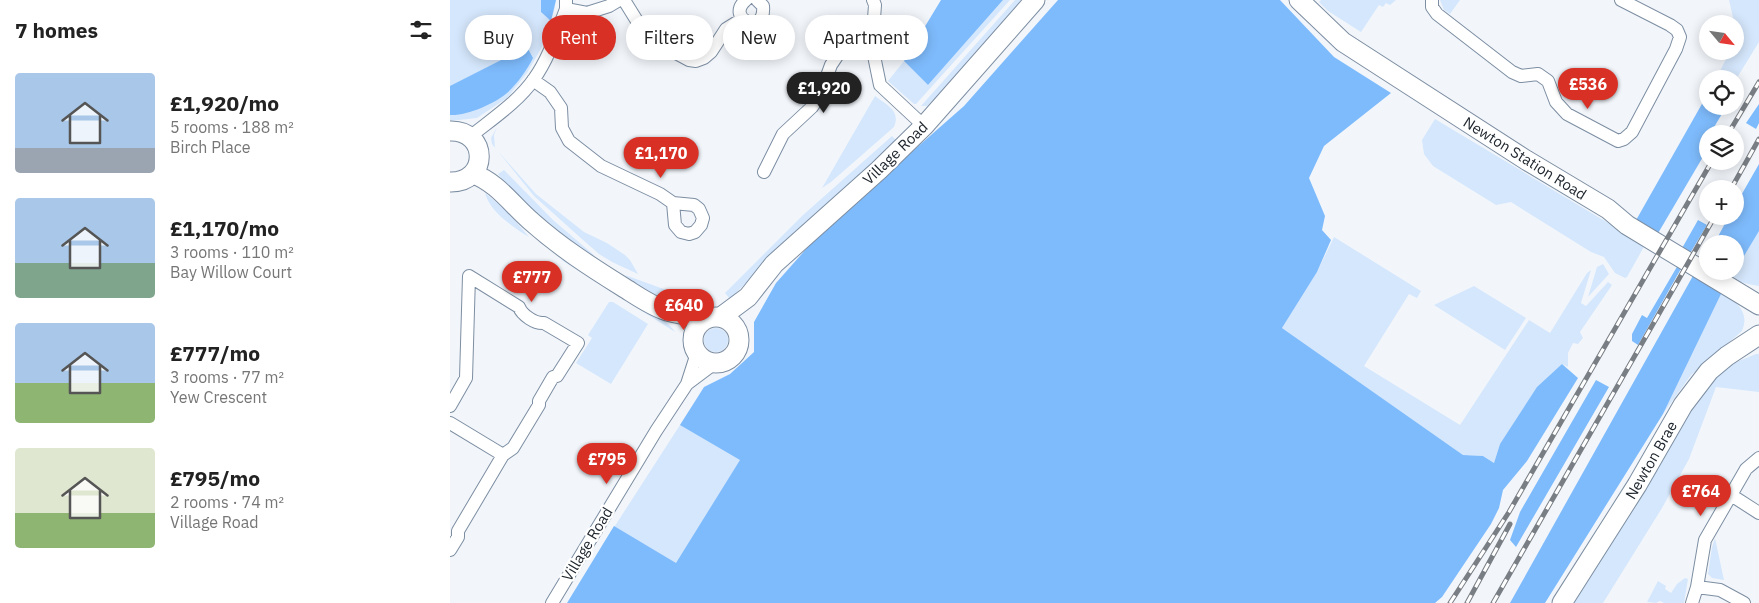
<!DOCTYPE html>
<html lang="en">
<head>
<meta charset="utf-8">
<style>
	:root { --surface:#fff; --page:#f6f6f6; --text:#222; --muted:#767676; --accent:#d93025 }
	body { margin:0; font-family:"IBM Plex Sans",sans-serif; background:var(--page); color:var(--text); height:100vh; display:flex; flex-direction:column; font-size:19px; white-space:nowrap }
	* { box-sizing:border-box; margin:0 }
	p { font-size:16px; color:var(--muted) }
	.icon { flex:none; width:28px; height:28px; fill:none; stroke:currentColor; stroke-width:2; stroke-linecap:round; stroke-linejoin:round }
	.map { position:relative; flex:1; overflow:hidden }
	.details { display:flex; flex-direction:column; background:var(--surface); width:450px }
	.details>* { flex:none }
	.hud { position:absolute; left:15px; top:15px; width:475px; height:45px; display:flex; gap:10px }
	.needle { width:32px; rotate:119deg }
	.fabs { position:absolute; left:1249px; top:15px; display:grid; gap:10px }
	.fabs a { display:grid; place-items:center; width:45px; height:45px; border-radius:50%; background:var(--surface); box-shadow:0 2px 12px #0003; font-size:25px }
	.price { position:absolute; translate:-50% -42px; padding:0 11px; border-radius:18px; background:var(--accent); color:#fff; font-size:16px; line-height:32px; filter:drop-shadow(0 1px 2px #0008) }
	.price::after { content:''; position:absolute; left:50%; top:30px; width:15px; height:11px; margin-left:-8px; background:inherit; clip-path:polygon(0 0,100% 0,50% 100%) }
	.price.current { background:#222; color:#fff }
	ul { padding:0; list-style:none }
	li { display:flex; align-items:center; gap:15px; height:125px; padding:0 15px }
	li span { display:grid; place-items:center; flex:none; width:140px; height:100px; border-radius:5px; color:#555 }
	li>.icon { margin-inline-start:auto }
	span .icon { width:60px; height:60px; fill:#fffc; stroke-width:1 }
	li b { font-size:21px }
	h2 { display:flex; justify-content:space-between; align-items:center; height:60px; padding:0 15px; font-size:21px }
	.chip { padding:0 18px; border-radius:22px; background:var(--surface); box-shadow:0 2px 12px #0003; font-size:18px; line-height:45px }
	.chip.current { background:var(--accent); color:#fff }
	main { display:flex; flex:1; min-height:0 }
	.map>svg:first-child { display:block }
</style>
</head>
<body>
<main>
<section class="details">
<h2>7 homes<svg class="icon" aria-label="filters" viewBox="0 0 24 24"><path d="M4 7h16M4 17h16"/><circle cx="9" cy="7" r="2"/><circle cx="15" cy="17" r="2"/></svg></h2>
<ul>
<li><span style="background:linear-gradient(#a9c7e8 75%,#9aa5b1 0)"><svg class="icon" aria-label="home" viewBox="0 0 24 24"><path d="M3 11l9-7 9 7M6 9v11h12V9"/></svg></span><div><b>£1,920/mo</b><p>5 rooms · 188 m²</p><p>Birch Place</p></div></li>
<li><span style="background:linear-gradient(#a9c7e8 65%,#7fa58c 0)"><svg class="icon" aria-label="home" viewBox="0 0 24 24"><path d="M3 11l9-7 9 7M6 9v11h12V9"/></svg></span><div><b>£1,170/mo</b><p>3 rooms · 110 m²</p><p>Bay Willow Court</p></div></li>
<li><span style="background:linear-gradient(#a9c7e8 60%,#8fb573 0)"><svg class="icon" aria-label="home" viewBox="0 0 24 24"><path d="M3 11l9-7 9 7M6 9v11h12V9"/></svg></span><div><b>£777/mo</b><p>3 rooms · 77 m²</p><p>Yew Crescent</p></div></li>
<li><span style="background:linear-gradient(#dfe7d0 65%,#8fb573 0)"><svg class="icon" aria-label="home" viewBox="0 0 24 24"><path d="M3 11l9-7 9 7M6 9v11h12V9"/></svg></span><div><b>£795/mo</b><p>2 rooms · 74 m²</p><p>Village Road</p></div></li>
</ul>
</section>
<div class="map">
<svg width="1309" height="603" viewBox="0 0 1309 603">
	<rect width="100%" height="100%" fill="#f2f6fb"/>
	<!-- green -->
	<path fill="#d5e7fc" d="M0 0H106L104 11 93 45 77 73 57 98 27 118 0 121Z
		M553 0H560L466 104H464L438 81 454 61 478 85Z
		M565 0H578L487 102 483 100 477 106H471Z
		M871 0H946L940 5 936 3 933 7 929 5 911 32 878 11 869 2Z
		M990 0H1010L1000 14 994 10Z
		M1279 0H1309V42L1285 81V79H1266L1276 59 1260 51H1285V36L1287 35Z
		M425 96C437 105 451 111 444 127L381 182 372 188Z
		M985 119 1195 245 1177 277 1175 278 1165 273 1154 257 1141 252 1061 202 1046 205 983 166 974 154 972 140Z
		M47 127 44 135 45 148 86 194 134 232 157 243 175 255 180 260 188 274 162 262 149 254 133 240 84 196 42 144 41 138Z
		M442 136 448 142 358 220 280 299 275 293 352 216Z
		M54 170 103 220 145 256 126 249 62 192 48 174Z
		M35 193 56 210 79 237C63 227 40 212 35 193Z
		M1309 231V286L1298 284 1280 279Z
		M884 237 971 291 967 298 959 294 914 366 1010 425 1079 320 1100 333 1137 273 1141 270 1131 303 1136 306 1158 282 1162 285 1130 332 1133 338 1128 344 1123 343 1118 353V367L1112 364 1050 444 1044 463 1033 456 1013 455 832 328 867 272Z
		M110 259 125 265C142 276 219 317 225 332Z
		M1153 264 1159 274 1138 297 1147 267Z
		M175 275 233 296 235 300 231 305 200 294Z
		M1024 286 1076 318 1055 350 984 305Z
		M1272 292C1287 302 1300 312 1292 331L1241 375 1213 414Z
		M159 302H163L198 324 161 384 126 363 142 338 138 335Z
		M254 340a12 12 0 1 1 24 0a12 12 0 1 1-24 0Z
		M1306 354H1309V392L1266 387 1239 459 1212 508 1153 603H1123L1208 468 1247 400 1264 379 1284 363Z
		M239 411 307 455 223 582 152 546Z
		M1265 538 1274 580 1262 578 1258 574 1262 547Z
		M1235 578 1238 579 1234 603H1214L1210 601 1206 603 1197 602 1208 581 1216 586 1215 589 1221 593 1227 584Z"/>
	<!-- forest -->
	<path fill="#7ebbfc" d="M91 0H106L101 21 91 12Z
		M491 0H553L478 85 454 61Z
		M608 0H830L884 57 941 93 874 146 859 178 875 216 872 230 881 240 867 272 832 328 1013 455 1033 456 1044 463 1050 444 1087 387 1112 364 1128 378 1077 461 1053 490 1049 508 1041 524 992 597 985 603H117L164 526 226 563 290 460 230 425 254 387 280 374 304 352V322L326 283 373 230 514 106Z
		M77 47 83 58C77 70 67 84 57 93 44 104 17 116 0 115V86Z
		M1257 95 1258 106 1276 107 1260 134H1258L1257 150 1207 235 1185 222Z
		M1309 104V123L1306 129 1296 123Z
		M1309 164V231L1285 271V244H1264L1279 216H1285V206Z
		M1248 220 1257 225 1239 255 1231 250Z
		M1228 265 1232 267 1188 345 1182 341V334L1192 315 1197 318Z
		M1244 274 1272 292 1213 414 1095 603H1060Z
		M1146 380 1159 387 1066 547 1060 540 1070 512Z"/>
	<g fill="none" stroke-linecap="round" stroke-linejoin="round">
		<!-- street casing -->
		<g stroke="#7d8ea2" stroke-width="14">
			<path id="street" d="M174 0 187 21 211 39 224 52 239 60 246 61 254 58 261 52 276 29 292 19
				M296 0C274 19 316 37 313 6L307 0
				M423 0 425 5 422 46 430 85 474 126
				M982 0V7L987 14 1062 72 1071 76 1088 74 1098 81 1106 102 1117 114 1168 141 1174 139 1182 132 1226 49 1230 37 1227 30 1220 25 1171 0
				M116 9 137 13 159 6 169 0
				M83 80 100 92 111 108 112 128 119 141 151 166 210 194 223 203 244 205 249 209 253 218 251 225 245 232 239 234 231 232 225 225 223 203
				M21 136C42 119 68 102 84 79 99 58 107 32 116 9V0
				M314 172 333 134 362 107 370 95 381 65 389 53 401 47 422 46
				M237 384 265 363
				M0 406 16 378 19 276 69 307C72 315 85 324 94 323L128 343 107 376 103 377 89 401V405L63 448 53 455 8 531V537L0 550
				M0 423 53 455
				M1281 495 1309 513
				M1247 587 1270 590 1294 603
				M102 603 206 431 237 384 247 353
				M1242 603 1247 587 1255 540 1296 469 1309 458"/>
		</g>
		<!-- secondary casing -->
		<g stroke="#7d8ea2" stroke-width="21">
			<path id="secondary" d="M849 0 893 42 1076 160 1158 209 1177 225 1309 305
				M0 131C39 130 39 183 0 182
				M23 174C47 182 63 206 82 222 110 247 141 267 173 287 186 295 201 306 217 311 230 315 245 316 258 318
				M271 317 298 297 324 264 429 170 474 126 585 0
				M243 340a23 23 0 1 1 46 0a23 23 0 1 1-46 0Z
				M1112 603 1187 485 1233 405 1259 371 1277 356 1309 335"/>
		</g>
		<!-- street -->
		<use href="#street" stroke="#fff" stroke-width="12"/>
		<!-- secondary -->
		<use href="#secondary" stroke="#fff" stroke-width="19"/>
		<!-- rail casing -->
		<g stroke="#787e84" stroke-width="5">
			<path id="rail" d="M1278 134 1309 82
				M1281 189 1309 139
				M1000 603 1059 512 1262 161
				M1017 603 1060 524
				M1043 603 1265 216"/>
		</g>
		<!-- rail -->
		<use href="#rail" stroke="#fff" stroke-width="3" stroke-dasharray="9" stroke-linecap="butt"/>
	</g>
	<g text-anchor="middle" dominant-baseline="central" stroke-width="4.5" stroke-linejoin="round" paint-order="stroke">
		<!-- street labels -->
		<g font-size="15" fill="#212830" stroke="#fff">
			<text transform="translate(445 153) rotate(-44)">Village Road</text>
			<text transform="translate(1075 158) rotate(32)">Newton Station Road</text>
			<text transform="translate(1201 460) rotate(-60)">Newton Brae</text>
			<text transform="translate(137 544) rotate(-59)">Village Road</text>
		</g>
	</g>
</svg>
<div class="fabs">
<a><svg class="needle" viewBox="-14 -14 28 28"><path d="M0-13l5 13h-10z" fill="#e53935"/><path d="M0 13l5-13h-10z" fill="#767676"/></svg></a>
<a><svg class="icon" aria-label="locate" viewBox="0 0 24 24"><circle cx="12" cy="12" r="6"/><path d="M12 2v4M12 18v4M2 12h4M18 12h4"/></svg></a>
<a><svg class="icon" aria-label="layers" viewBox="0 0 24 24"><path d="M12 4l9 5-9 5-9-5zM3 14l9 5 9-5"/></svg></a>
<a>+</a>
<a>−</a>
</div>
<b class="price" style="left:1138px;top:110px">£536</b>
<b class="price current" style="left:374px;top:114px">£1,920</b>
<b class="price" style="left:211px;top:179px">£1,170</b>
<b class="price" style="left:82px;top:303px">£777</b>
<b class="price" style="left:234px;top:331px">£640</b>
<b class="price" style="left:157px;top:485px">£795</b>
<b class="price" style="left:1251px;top:517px">£764</b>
<div class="hud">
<a class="chip">Buy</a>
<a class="chip current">Rent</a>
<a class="chip">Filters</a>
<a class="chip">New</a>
<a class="chip">Apartment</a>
</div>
</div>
</main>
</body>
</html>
